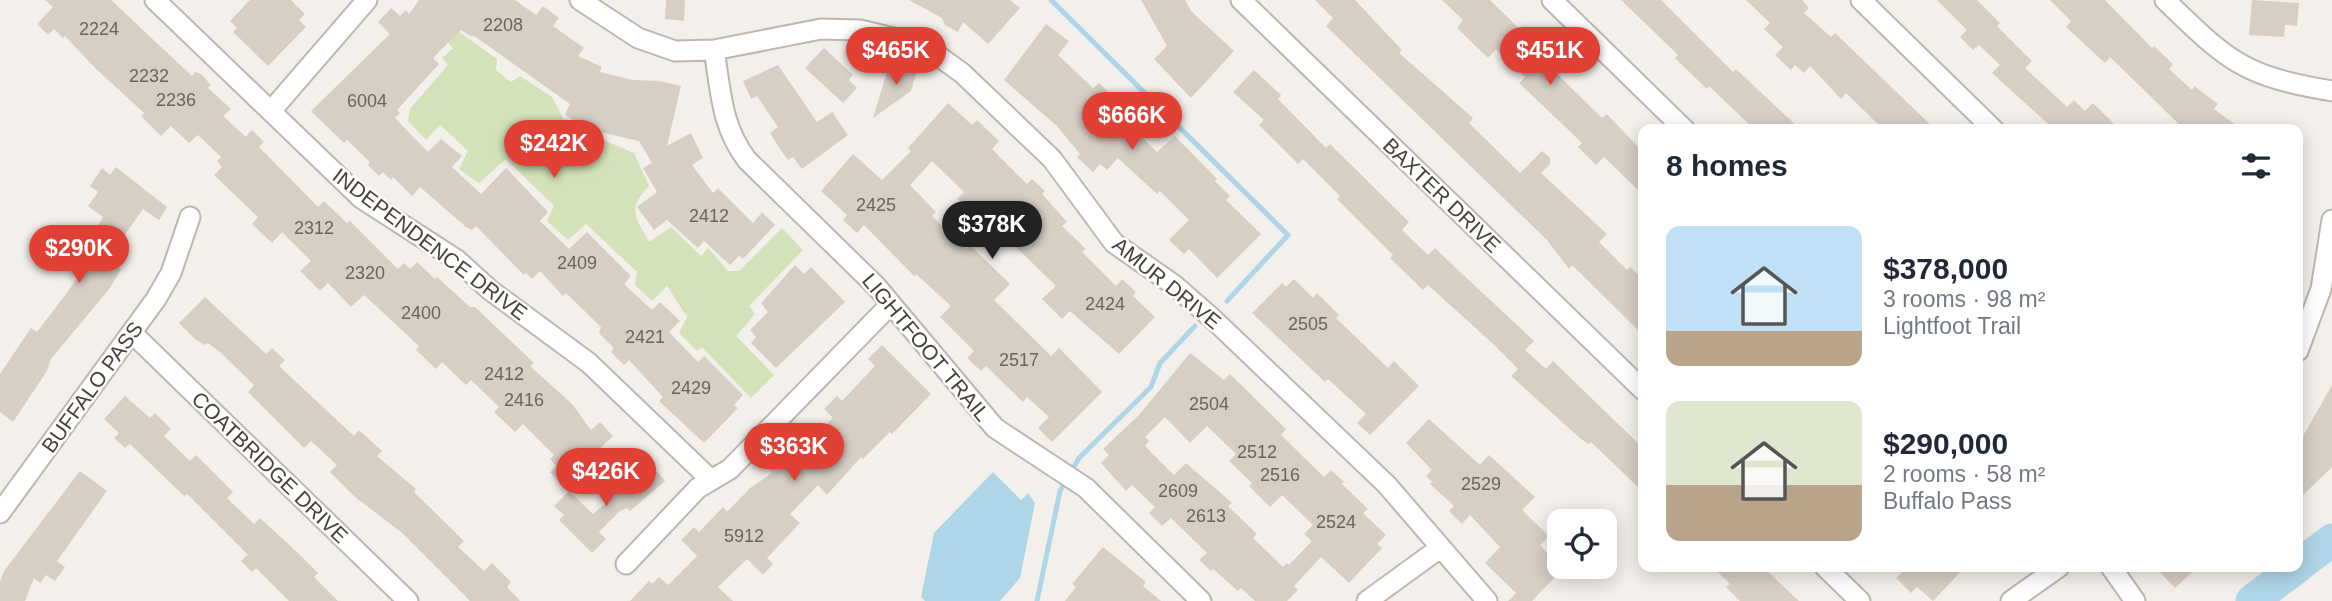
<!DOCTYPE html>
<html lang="en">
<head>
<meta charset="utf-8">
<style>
	:root { --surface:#fff; --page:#f2f2f3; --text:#1f2937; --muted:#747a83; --accent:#e14135 }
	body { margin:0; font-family:Helvetica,sans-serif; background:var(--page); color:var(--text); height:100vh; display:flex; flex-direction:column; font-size:26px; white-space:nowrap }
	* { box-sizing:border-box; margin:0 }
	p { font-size:23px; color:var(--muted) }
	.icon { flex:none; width:38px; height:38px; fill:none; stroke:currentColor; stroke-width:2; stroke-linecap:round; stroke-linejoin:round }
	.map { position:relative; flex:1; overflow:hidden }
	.sheet { position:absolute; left:1638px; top:124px; width:665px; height:448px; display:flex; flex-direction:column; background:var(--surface); border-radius:14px; box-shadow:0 4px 18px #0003 }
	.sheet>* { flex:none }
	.buttons { position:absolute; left:1547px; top:509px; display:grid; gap:14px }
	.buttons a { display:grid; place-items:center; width:70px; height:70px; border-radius:14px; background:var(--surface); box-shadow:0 4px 18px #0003; font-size:35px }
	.price { position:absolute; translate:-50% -60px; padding:0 16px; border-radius:24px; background:var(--accent); color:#fff; font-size:23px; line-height:46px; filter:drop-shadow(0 2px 4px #0008) }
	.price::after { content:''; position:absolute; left:50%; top:42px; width:21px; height:16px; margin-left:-10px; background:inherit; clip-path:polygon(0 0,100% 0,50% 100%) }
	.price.on { background:#222; color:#fff }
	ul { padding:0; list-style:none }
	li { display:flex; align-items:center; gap:21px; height:175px; padding:0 28px }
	li span { display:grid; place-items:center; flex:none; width:196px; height:140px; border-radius:14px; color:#555 }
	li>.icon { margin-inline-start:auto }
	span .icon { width:84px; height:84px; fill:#fffc; stroke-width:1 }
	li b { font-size:30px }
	h2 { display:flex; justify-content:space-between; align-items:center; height:84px; padding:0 28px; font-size:30px }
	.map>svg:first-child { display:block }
</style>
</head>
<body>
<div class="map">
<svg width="2332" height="601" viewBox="0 0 2332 601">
	<rect width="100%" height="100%" fill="#f3f0eb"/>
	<!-- green -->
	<path fill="#d3e2b9" d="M445 22 497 59 496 70 511 82 520 76 552 97 566 124 634 153 649 186C626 209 636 217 649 242L671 227 701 256 708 248 728 271H739L782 228 803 250 749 306 755 314 736 336 774 375 751 398 702 347 697 351 679 333 687 317 667 286 652 301 635 285 637 272 586 224 568 240 547 221 554 206 506 159 479 183 459 169 468 151 440 125 426 140 408 121 410 109 448 65 442 58 453 48 439 33Z"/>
	<!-- water -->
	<path fill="#afd5e8" d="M993 472 1021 500 1028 493 1035 503 1020 578 1000 601H925L921 597 934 533Z"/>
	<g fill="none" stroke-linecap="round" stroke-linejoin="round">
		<!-- stream -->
		<path stroke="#afd5e8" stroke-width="5" d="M1051 0 1288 235 1227 301
			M1037 601 1060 491 1079 458 1151 387 1160 363 1195 326"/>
		<!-- river -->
		<path stroke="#afd5e8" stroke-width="33" d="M2298 566 2332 540
			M2252 601 2297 567"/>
	</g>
	<!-- building -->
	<path fill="#d7cec4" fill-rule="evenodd" d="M45 0H111L192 76 195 72 201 74 211 85 208 88 231 109 223 116 246 137 252 130 264 142 259 147 318 207 324 201 347 223 350 221 398 269 404 263 410 269 417 262 435 279 437 277 470 307H475L534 363 530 366 572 404 591 430 600 422 613 436 562 485 550 472 556 466 550 459 554 455 523 424 515 432 494 412 499 407 471 380 466 385 442 362 436 369 416 350 419 346 364 295 351 307 328 283 320 291 300 271 311 261 282 232 272 243 252 224 258 217 214 175 222 167 217 161 221 157 198 135 189 143 171 126 161 136 141 116 144 113 94 67 65 36 63 38 54 29 48 35 37 24 53 7Z
		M250 0H291L305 14 299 20 306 27 268 66 233 32 237 28 230 21Z
		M419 0H515L536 15 543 6 559 18 553 26 584 48 578 56 602 67 600 72 633 80 659 81 681 86 667 146 691 133 703 158 692 165 713 193 718 188 753 223 762 212 775 225 743 259 739 256 730 265 704 241 698 248 667 220 654 230 637 207 657 192 643 168 652 163 639 141 595 131 574 121 565 114 570 104 473 35 472 37 461 30 433 58 439 64 397 110 400 113 395 118 428 152 441 139 462 156 452 167 481 194 506 168 548 212 540 221 569 249 587 232 631 276 624 284 652 310 660 302 680 321 669 332 698 362 704 356 743 395 734 405 738 408 704 443 659 401 663 397 629 360 624 365 611 352 614 348 599 333 601 327 566 293 563 296 540 271 532 279 526 273 524 275 476 226 472 230 466 227 420 187 412 196 393 177 391 180 383 172 379 176 368 165 370 162 347 140 344 143 311 111 390 34 378 22 391 8 400 16 406 10 409 14Z
		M666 0H685L684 21 665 19Z
		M909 0H1010L1020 8 988 44 963 22 958 32 945 25 942 18Z
		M1141 0H1185L1191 11 1234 51 1191 98 1154 59 1167 46Z
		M1315 0H1355L1402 50 1399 53 1473 118 1469 123 1520 173 1542 151 1550 158V164L1541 173 1607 234 1599 242 1627 270 1630 267 1643 279V335L1572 265 1569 269 1547 240 1326 26 1333 18Z
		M1442 0H1490L1544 53 1542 55 1551 63 1548 65 1602 118 1607 114 1643 152V195L1604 157 1596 165 1578 147 1582 143 1519 83 1525 77 1496 49 1488 58 1457 28 1463 20Z
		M1621 0H1661L1733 72 1736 69 1801 130H1755L1709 86 1707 89 1675 58 1678 55Z
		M1746 0H1802L1809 8 1804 13 1831 37 1835 33 1936 130H1884L1846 93 1841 99 1810 66 1804 73 1795 65 1791 70 1775 55 1783 47 1764 29 1770 23Z
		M1937 0H1977L2000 23 1997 26 2032 61 2025 68 2067 107 2074 100 2085 111 2093 103 2120 130H2055L1992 73 2000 65 1979 45 1973 50 1960 37 1967 30Z
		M2050 0H2105L2152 48 2154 46 2173 64 2169 69 2192 90 2194 86 2218 104 2214 109 2243 130H2185L2110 57 2105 63 2066 27 2071 21Z
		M2252 0 2299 3 2297 26 2285 25 2284 37 2249 35Z
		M1046 24 1069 41 1058 55 1093 88 1099 83 1118 102 1111 108 1157 152 1175 136 1217 179 1215 181 1230 196 1226 200 1261 234 1217 278 1189 249 1184 254 1169 240 1189 220 1160 191 1157 194 1118 158 1107 170 1100 164 1093 172 1077 157 1080 154 1057 126 1004 80Z
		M824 48 853 75 849 80 857 88 843 103 805 68Z
		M900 62 918 68 911 91 873 118 887 72 896 75Z
		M778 65 817 122 832 112 848 135 802 169 793 157 788 160 780 149 770 133 778 127 757 96 751 99 743 81Z
		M1254 70 1281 95 1278 99 1326 148 1330 144 1409 222 1402 230 1428 255 1435 248 1457 269 1534 341 1525 350 1546 369 1553 361 1643 448V492L1591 442 1589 444 1581 439 1511 376 1518 369 1491 342 1428 285 1423 290 1390 258 1393 255 1337 199 1340 196 1303 159 1298 164 1259 125 1264 120 1233 92Z
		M948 103 972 125 977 120 999 141 992 149 1027 184 1032 179 1045 191 1042 194 1067 222 1062 226 1086 249 1082 252 1116 286 1122 279 1136 292 1133 296 1155 317 1119 354 1070 311 1062 319 1042 299 1056 286 976 208 971 213 957 199 964 192 932 161 910 185 936 212 932 216 966 249 970 245 1010 284 994 300 1051 356 1059 348 1102 392 1052 442 1038 428 1049 417 1027 397 1023 402 986 366 981 371 967 358 974 351 940 317 951 306 916 274 914 276 864 225 857 233 843 220 847 215 821 191 853 154 882 180 911 151 908 148Z
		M116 167 167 207 159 220 143 209 119 243 127 248 116 266 121 269 110 288 51 359 47 371 13 422 0 412V374L31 328 37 332 84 270 67 260 79 240 87 244 103 217 88 206 98 192 90 186 102 168 110 175Z
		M795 265 804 274 811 267 845 302 776 368 751 343 756 337 750 330 768 312 761 303Z
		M1294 279 1313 298 1317 293 1339 315 1336 318 1388 368 1394 361 1419 386 1370 435 1357 423 1366 414 1328 379 1325 382 1252 313 1282 283 1286 287Z
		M205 297 266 354 272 348 285 360 279 366 354 436 359 430 382 451 377 456 416 489 414 492 464 541 458 547 484 571 492 563 511 582 507 587 520 601H470L401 532 355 497 330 472 337 465 311 441 304 448 248 392 254 385 220 352 208 343 205 345 195 339 179 323Z
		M882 345 931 394 892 434 890 432 863 459 861 457 827 495 818 485 790 514 800 523 767 558 773 564 763 575 747 559 718 587 733 601H630L649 581 652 584 659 577 668 585 697 556 681 540 694 527 699 532 723 507 727 512 750 488 772 473 765 463 775 453 779 457 803 429 812 437 833 418 824 409 837 396 842 401 875 366 868 359Z
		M1190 353 1224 380 1230 374 1286 429 1281 435 1324 477 1331 470 1344 482 1342 484 1368 509 1363 513 1386 535 1377 544 1382 548 1349 583 1321 557 1294 586 1298 590 1287 601H1255L1241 588 1238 591 1213 569 1211 571 1199 560 1207 553 1171 518 1162 526 1149 513 1155 507 1132 485 1126 491 1101 463 1109 455 1103 449 1139 415ZM1165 417 1190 443 1207 426 1236 454 1229 461 1252 483 1249 486 1270 507 1282 495 1313 525 1304 534 1312 541 1289 565 1287 563 1283 567 1253 538 1257 534 1228 506 1232 503 1186 463 1174 475 1145 446 1149 441 1145 437Z
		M2332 385V467L2298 500V445Z
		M125 396 150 418 155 413 171 429 164 436 190 461 196 455 233 492 227 498 254 524 260 518 299 554 318 573 314 577 338 601H289L256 568 252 572 241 561 248 555 187 494 184 496 130 444 125 448 114 438 119 433 104 419Z
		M1429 419 1480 465 1489 455 1535 497 1522 510 1549 536 1540 545 1559 566 1552 573 1556 576 1532 601H1508L1516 593 1485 563 1500 547 1470 515 1462 524 1449 511 1454 506 1430 484 1432 482 1426 476 1432 470 1406 443Z
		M638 469 644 476 655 469 665 481 630 511 627 508 620 511 599 532 606 539 592 553 559 520 564 515 554 506 569 491 593 514 616 494 613 490Z
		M80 471 107 491 57 561 65 567 55 581 46 575 40 583 34 578 25 601H0V582L4 571Z
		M1103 547 1146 582 1143 586 1161 601H1065L1076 587 1072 584Z
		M1713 567H1763L1799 601H1740L1726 587 1730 584Z
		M1908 567H1965L1933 601 1917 587 1911 593 1896 578Z
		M2155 567H2198L2175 588Z"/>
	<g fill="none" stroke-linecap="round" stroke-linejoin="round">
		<!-- minor casing -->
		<g stroke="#beb7ae" stroke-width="23">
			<path id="minor" d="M155 0 361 198 457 260 490 290 589 363 711 480
				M580 0 638 38 675 51 714 50 821 29 860 30 906 41 937 55 962 73 1052 159 1114 243 1174 285 1214 320 1387 485 1487 601
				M1241 0 1643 390
				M1552 0 1685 130
				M1861 0 1994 130
				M2165 0C2229 62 2243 76 2332 91
				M714 50C721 91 721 126 747 160L876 286 995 428 1086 488 1201 601
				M271 111 367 0
				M132 333 408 601
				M2298 351 2321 289 2332 220
				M0 513 156 299 171 273 190 217
				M626 564 698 488 730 469 891 304
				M1825 567 1860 601
				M2111 567 2135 601
				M1367 601 1440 548
				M2011 601 2059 567"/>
		</g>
		<!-- minor -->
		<use href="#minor" stroke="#fff" stroke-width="19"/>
	</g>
	<g text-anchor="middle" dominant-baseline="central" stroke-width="5" stroke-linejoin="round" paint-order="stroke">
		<!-- number labels -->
		<g font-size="18" fill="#6b645c">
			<text x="503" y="25">2208</text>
			<text x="99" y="29">2224</text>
			<text x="149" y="76">2232</text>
			<text x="176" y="100">2236</text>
			<text x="367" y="101">6004</text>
			<text x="876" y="205">2425</text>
			<text x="709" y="216">2412</text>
			<text x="314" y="228">2312</text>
			<text x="577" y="263">2409</text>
			<text x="365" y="273">2320</text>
			<text x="1105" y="304">2424</text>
			<text x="421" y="313">2400</text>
			<text x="1308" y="324">2505</text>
			<text x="645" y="337">2421</text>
			<text x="1019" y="360">2517</text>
			<text x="504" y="374">2412</text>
			<text x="691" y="388">2429</text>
			<text x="524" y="400">2416</text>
			<text x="1209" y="404">2504</text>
			<text x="1257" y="452">2512</text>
			<text x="1280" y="475">2516</text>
			<text x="1481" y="484">2529</text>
			<text x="1178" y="491">2609</text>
			<text x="1206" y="516">2613</text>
			<text x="1336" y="522">2524</text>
			<text x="744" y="536">5912</text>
		</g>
		<!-- street labels -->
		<g font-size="21" fill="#474139" stroke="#fff">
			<text transform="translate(1442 195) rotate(44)">BAXTER DRIVE</text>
			<text transform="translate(430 244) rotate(37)">INDEPENDENCE DRIVE</text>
			<text transform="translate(1167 283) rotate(39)">AMUR DRIVE</text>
			<text transform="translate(926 347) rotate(50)">LIGHTFOOT TRAIL</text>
			<text transform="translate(92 387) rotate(-54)">BUFFALO PASS</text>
			<text transform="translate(270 467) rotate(44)">COATBRIDGE DRIVE</text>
		</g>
	</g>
</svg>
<div class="buttons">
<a><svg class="icon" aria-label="locate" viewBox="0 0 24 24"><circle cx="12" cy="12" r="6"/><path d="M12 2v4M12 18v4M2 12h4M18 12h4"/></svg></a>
</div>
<b class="price" style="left:896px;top:87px">$465K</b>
<b class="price" style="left:1550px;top:87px">$451K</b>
<b class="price" style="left:1132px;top:152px">$666K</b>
<b class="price" style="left:554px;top:180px">$242K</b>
<b class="price on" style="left:992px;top:261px">$378K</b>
<b class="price" style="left:79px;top:285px">$290K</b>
<b class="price" style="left:794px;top:483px">$363K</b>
<b class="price" style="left:606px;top:508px">$426K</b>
<section class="sheet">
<h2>8 homes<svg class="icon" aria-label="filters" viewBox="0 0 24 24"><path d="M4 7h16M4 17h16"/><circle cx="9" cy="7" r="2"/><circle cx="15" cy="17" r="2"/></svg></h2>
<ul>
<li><span style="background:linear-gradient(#bfe0f5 75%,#b9a48a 0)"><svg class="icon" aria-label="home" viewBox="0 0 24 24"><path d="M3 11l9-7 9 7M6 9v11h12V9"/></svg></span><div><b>$378,000</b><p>3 rooms · 98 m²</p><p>Lightfoot Trail</p></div></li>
<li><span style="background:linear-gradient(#dfe7d0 60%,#b9a48a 0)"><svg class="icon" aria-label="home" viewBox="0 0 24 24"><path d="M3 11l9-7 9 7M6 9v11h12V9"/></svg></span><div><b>$290,000</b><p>2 rooms · 58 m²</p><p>Buffalo Pass</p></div></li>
</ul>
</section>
</div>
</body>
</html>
